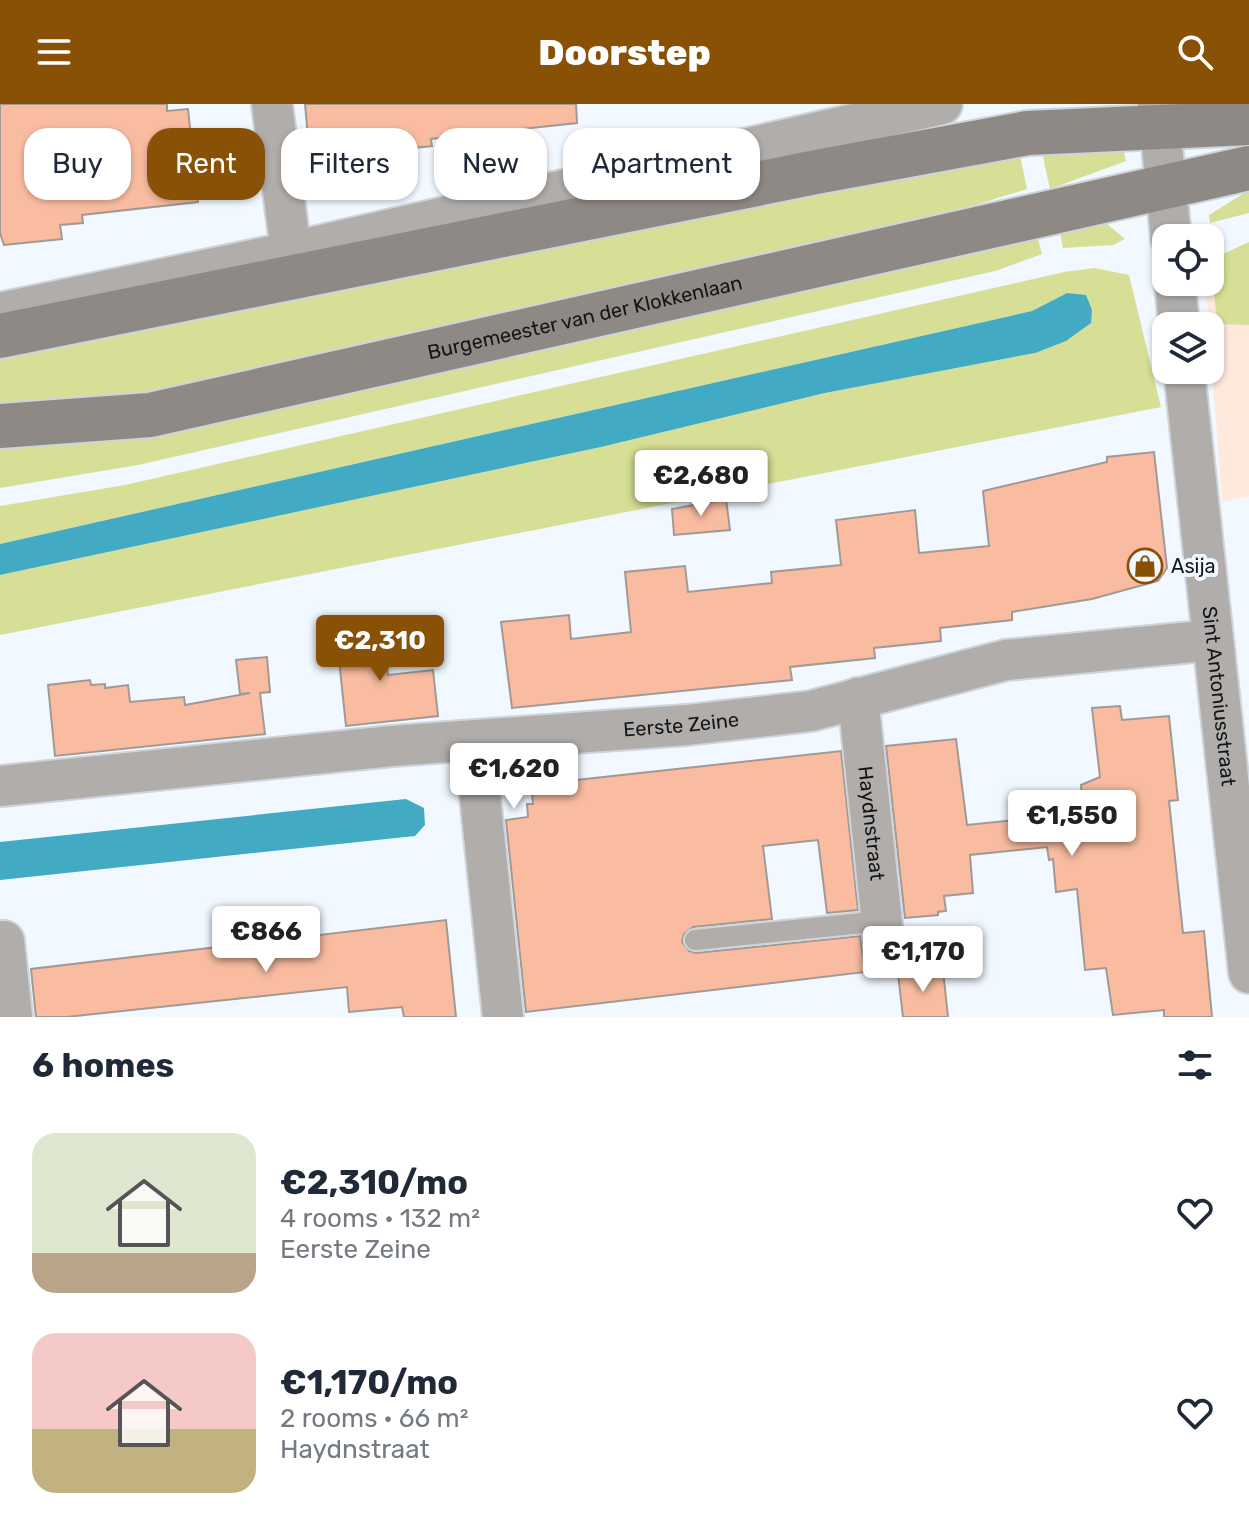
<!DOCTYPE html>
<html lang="en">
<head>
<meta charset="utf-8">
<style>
	:root { --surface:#fff; --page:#f6f6f7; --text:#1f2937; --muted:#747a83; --accent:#895105 }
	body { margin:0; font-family:Rubik,sans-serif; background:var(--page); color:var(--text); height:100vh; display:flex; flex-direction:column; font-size:30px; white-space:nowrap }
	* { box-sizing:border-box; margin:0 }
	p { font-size:26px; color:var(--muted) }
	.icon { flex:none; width:44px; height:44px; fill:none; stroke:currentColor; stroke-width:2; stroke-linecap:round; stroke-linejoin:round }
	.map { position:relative; height:913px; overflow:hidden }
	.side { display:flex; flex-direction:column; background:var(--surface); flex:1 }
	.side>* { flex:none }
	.hud { position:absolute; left:24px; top:24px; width:800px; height:72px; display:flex; gap:16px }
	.tools { position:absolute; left:1152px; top:120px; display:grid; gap:16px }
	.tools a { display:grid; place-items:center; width:72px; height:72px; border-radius:16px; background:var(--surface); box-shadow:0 2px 6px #0004; font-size:40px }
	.price { position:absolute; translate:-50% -68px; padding:0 18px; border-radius:8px; background:#fff; color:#222; font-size:26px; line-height:52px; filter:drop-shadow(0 2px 4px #0008) }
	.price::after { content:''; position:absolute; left:50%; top:48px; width:24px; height:18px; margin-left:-12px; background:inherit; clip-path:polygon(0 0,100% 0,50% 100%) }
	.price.current { background:var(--accent); color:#fff }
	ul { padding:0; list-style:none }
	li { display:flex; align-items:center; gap:24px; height:200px; padding:0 32px }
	li span { display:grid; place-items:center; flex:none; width:224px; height:160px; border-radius:24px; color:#555 }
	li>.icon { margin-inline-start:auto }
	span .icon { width:96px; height:96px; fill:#fffc; stroke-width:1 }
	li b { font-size:34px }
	h2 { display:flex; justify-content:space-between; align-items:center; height:96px; padding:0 32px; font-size:34px }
	.tag { padding:0 28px; border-radius:24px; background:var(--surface); box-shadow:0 2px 6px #0004; font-size:28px; line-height:72px }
	.tag.current { background:var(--accent); color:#fff }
	header { display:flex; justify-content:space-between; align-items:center; height:104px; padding:0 32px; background:var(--accent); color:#fff; font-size:36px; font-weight:800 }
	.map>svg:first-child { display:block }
</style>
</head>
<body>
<header><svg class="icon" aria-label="menu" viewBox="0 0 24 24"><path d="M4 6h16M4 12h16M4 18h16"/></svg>Doorstep<svg class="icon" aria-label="search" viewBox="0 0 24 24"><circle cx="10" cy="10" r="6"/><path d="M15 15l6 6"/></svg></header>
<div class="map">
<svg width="1249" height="913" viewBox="0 0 1249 913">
	<rect width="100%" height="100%" fill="#f1f8ff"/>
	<!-- commercial -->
	<path fill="#ffe8dc" d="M1249 146V392L1222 398 1206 178H1210V155Z"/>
	<!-- green -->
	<path fill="#d6df95" d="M1040 39 1122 41 1126 57 1050 85Z
		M1018 42 1027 85 972 102 112 296 0 306V247Z
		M1249 86V109L1210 119 1209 111Z
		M1057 114H1100L1125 135 1113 141 1063 144Z
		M1034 119 1042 150 995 167 138 361 0 384V335Z
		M1249 138V221L1217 220 1213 176 1216 153Z
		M1094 164 1129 171 1161 303 0 531V471L601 343 825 289 1035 249 1067 189 1032 207 0 440V402L125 381 1064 168Z"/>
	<!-- water -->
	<path fill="#43aac4" d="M1067 189 1086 191 1092 206 1091 219 1066 237 1035 249 825 289 601 343 0 471V440L1032 207Z
		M406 695 424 704 425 721 415 732 0 776V738Z"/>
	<!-- building -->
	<path fill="#f9bca0" stroke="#a29995" stroke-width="2" d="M0 0H167V7L188 5 198 98 82 111 83 119 60 121 62 135 4 141 0 129Z
		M305 0H576L577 19 431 35 432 42 310 55Z
		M1154 348 1167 464 1158 477 1092 495 1012 508V516L940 524 941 537 874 544 875 554 790 563 792 576 512 604 501 518 569 511 571 535 631 528 625 468 685 462 688 488 772 479 771 468 841 461 836 416 915 406 919 449 989 442 983 387 1107 358V353Z
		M726 395 730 426 674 431 672 405Z
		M377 522 382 563H387L388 571 433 566 438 612 346 622 336 527Z
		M267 553 270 588 260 589 265 630 55 652 48 581 90 576 91 581 105 580V584L128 581 130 598 184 593 185 601 250 589 240 590 236 556Z
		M1120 602 1122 616 1169 612 1178 696 1169 697 1183 829 1204 827 1212 913H1164V906L1113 911 1106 864 1085 866 1077 785 1056 788 1053 755 1049 756 1047 743 970 751 973 789 944 792 946 807 938 808V811L905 814 886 642 956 635 967 721 1083 709 1081 681 1100 673 1092 604Z
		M841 647 858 806 827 809 818 736 763 742 772 815 693 823 684 830 682 838 689 847 696 849 860 832 865 868 526 908 506 716 528 713 527 700H533L531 681Z
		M446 816 456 913H404L402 903 349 908 347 883 66 913H36L31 865Z
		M943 866 948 913H903L898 870Z"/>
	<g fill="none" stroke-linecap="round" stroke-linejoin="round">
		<!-- service casing -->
		<g stroke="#cdd4da" stroke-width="24">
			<path id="service" d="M695 836 882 817"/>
		</g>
		<!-- minor casing -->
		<g stroke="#cdd4da" stroke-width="44">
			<g id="minor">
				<path d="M272 0 291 148"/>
				<path d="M1158 0 1171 134"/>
				<path d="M1175 178 1179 222"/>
				<path d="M0 209 291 148 942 0"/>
				<path id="s1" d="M1184 266 1249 869"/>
				<path id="s2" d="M858 594 885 847"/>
				<path d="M497 637 482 656 479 683 503 913"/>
				<path id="s3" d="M0 682 392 642 687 621 811 607 1006 556 1213 536"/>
				<path d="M4 837 12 913"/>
			</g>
		</g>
		<!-- secondary casing -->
		<g stroke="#cdd4da" stroke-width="48">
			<g id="secondary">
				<path d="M0 232 816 68 1028 29 1249 19"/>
				<path id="s4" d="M0 322 150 311 1249 64"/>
			</g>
		</g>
		<!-- service -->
		<use href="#service" stroke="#b1adab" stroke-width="20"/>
		<!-- minor -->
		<use href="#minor" stroke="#b1adab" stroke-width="40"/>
		<!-- secondary -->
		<use href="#secondary" stroke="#8f8986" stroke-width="44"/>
	</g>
	<!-- icons -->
	<defs>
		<g id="shop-ring" transform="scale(1.8)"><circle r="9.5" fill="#f1f8ff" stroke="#895105" stroke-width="1.5"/><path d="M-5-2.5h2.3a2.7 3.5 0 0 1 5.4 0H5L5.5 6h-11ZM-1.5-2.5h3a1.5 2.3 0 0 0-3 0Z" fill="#895105"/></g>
	</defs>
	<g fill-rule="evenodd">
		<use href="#shop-ring" x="1145" y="462"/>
	</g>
	<g text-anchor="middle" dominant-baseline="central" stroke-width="8" stroke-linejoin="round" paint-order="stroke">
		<!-- street labels -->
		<g font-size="20" fill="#131618" stroke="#f1f8ff">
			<text stroke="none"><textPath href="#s4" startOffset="596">Burgemeester van der Klokkenlaan</textPath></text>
			<text stroke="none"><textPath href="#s1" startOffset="328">Sint Antoniusstraat</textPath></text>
			<text stroke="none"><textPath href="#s3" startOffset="684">Eerste Zeine</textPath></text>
			<text stroke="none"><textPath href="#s2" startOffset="126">Haydnstraat</textPath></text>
		</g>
		<!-- poi labels -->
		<g font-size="20" fill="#131618" stroke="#f1f8ff" text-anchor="start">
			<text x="1171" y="462">Asija</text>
		</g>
	</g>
</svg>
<div class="tools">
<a><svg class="icon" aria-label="locate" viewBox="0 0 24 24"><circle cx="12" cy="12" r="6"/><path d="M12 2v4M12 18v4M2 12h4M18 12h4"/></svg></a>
<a><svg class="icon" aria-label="layers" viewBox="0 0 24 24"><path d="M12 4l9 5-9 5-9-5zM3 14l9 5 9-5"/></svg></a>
</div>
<b class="price" style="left:701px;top:414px">€2,680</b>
<b class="price current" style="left:380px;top:579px">€2,310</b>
<b class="price" style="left:514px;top:707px">€1,620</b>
<b class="price" style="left:1072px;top:754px">€1,550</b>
<b class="price" style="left:266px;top:870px">€866</b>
<b class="price" style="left:923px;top:890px">€1,170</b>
<div class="hud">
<a class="tag">Buy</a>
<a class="tag current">Rent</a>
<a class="tag">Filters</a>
<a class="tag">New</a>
<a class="tag">Apartment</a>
</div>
</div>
<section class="side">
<h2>6 homes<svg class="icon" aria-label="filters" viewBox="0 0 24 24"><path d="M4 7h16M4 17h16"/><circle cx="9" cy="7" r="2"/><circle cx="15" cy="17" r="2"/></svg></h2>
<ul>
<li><span style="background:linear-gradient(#dfe7d0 75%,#b9a48a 0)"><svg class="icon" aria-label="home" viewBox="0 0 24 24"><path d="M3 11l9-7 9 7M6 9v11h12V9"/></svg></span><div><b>€2,310/mo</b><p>4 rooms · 132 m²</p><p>Eerste Zeine</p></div><svg class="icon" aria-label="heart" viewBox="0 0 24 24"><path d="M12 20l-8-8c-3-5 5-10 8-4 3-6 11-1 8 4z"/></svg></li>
<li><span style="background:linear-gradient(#f6c9c9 60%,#c2b280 0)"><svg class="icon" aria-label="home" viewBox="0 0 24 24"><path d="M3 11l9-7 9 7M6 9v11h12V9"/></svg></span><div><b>€1,170/mo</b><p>2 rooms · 66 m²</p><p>Haydnstraat</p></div><svg class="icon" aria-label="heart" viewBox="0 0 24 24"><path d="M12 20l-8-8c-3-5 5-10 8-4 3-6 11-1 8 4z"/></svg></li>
</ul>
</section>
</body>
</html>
